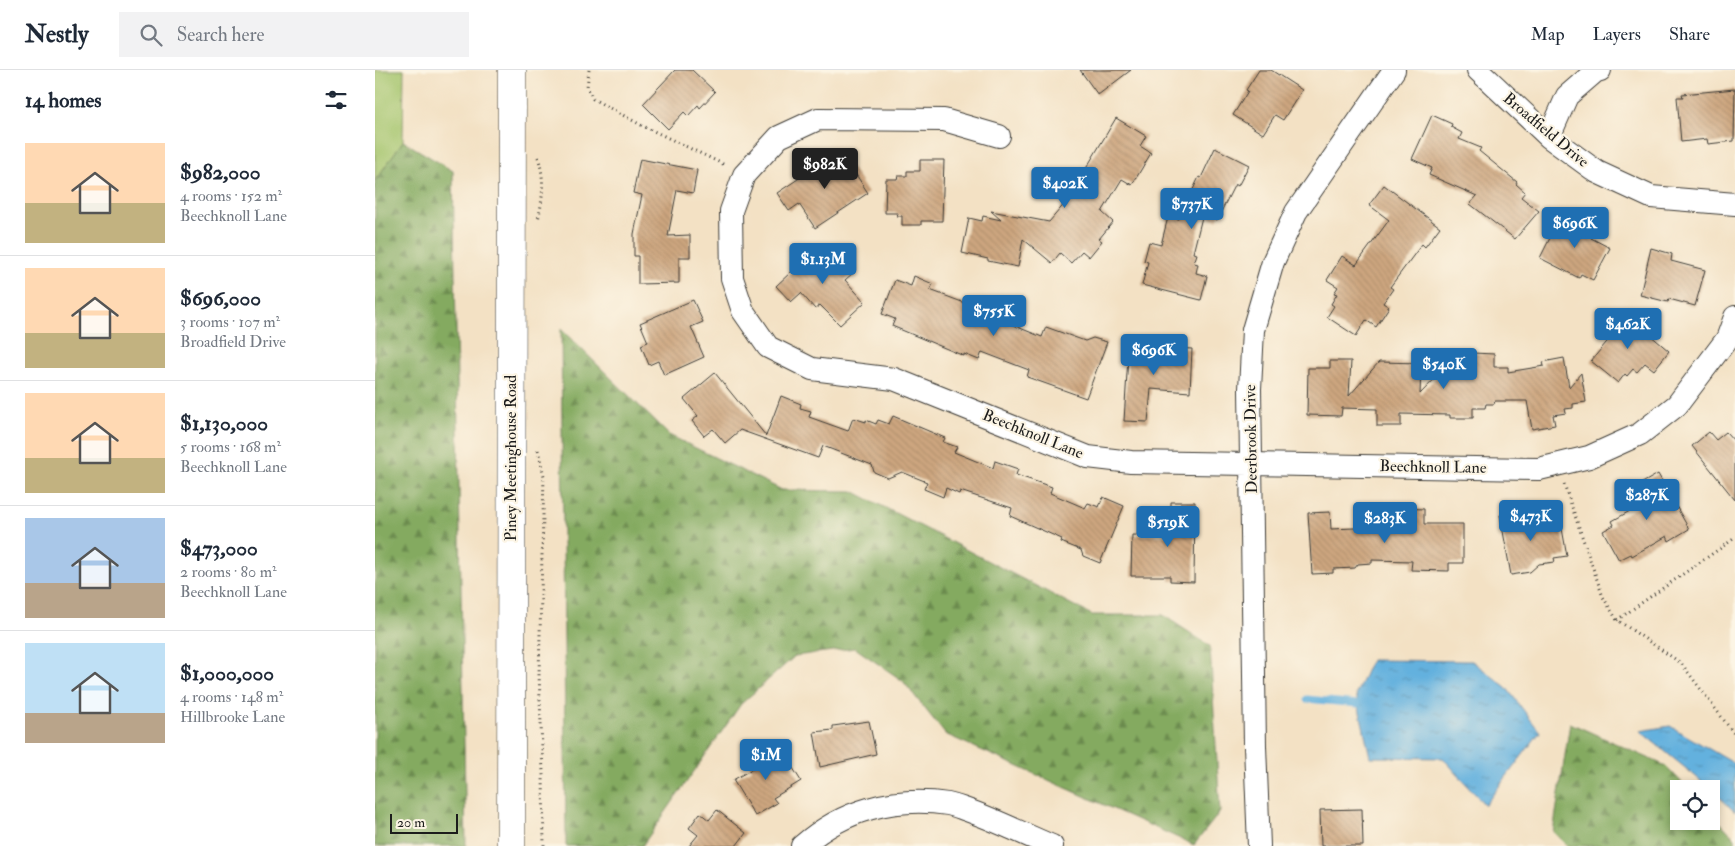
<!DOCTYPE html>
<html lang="en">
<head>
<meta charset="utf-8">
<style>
	:root { --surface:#fff; --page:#f2f2f3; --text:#1f2937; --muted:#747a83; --line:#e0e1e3; --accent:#1f6fb2 }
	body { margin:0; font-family:"IM FELL Double Pica",serif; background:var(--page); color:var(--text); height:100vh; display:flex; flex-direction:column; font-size:19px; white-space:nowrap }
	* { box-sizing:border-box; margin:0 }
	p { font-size:16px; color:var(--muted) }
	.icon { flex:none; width:28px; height:28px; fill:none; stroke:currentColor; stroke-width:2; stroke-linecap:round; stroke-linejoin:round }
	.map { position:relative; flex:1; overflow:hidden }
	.details { display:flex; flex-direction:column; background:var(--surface); width:375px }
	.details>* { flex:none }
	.controls { position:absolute; left:1295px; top:710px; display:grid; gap:10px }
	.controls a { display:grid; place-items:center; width:50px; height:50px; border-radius:0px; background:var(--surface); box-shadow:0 2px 8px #0003; font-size:25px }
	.scale { position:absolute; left:15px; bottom:12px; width:68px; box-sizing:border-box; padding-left:5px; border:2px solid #1c1c1c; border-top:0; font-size:14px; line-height:18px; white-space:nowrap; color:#1c1c1c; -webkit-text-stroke:4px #fcf5e5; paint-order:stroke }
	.price { position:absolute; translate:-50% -42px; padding:0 11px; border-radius:5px; background:var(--accent); color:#fff; font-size:16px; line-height:32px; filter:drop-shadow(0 1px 2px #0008) }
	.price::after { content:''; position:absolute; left:50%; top:30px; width:15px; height:11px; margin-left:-8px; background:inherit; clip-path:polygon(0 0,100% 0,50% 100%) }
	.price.current { background:#222; color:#fff }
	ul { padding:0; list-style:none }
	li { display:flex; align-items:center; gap:15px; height:125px; padding:0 25px }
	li+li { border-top:1px solid var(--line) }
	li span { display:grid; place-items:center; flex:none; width:140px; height:100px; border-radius:0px; color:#555 }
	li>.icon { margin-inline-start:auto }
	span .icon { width:60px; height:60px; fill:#fffc; stroke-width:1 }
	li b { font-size:21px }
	h2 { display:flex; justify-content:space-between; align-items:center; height:60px; padding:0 25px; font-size:21px }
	header { display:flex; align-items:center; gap:30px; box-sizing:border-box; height:70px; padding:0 25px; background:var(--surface); border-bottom:1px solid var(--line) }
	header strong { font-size:24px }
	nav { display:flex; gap:28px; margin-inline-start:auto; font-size:18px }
	.search { width:350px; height:45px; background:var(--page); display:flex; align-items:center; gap:12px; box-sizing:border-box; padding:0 18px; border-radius:0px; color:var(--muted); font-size:19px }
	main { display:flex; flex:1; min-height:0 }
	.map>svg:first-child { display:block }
</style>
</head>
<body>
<header>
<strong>Nestly</strong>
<div class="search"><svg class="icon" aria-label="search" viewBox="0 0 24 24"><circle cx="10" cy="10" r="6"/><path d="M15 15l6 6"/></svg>Search here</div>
<nav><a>Map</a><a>Layers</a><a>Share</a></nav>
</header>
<main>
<section class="details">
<h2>14 homes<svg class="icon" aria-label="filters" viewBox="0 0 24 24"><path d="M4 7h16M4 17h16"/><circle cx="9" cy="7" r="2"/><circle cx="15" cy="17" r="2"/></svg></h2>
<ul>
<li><span style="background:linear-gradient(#ffd9b3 60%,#c2b280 0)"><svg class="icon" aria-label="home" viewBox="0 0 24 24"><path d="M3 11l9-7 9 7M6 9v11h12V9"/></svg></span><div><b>$982,000</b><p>4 rooms · 152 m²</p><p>Beechknoll Lane</p></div></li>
<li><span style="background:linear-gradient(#ffd9b3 65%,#c2b280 0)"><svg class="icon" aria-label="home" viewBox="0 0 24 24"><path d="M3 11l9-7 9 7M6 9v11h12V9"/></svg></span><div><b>$696,000</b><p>3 rooms · 107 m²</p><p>Broadfield Drive</p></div></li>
<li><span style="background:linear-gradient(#ffd9b3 65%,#c2b280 0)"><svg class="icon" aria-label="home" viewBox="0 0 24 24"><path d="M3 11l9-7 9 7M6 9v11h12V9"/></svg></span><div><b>$1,130,000</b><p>5 rooms · 168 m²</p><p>Beechknoll Lane</p></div></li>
<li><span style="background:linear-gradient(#a9c7e8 65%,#b9a48a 0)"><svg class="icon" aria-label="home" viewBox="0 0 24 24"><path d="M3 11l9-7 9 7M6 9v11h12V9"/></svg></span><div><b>$473,000</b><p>2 rooms · 80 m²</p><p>Beechknoll Lane</p></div></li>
<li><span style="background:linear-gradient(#bfe0f5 70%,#b9a48a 0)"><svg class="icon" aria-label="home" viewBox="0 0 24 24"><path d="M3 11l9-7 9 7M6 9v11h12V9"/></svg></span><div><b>$1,000,000</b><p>4 rooms · 148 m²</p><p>Hillbrooke Lane</p></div></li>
</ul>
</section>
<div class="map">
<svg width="1360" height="776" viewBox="0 0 1360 776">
	<defs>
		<pattern id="forest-firs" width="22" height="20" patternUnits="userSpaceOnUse" patternTransform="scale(1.25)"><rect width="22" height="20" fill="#84aa60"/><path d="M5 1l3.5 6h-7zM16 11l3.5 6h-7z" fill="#6b8a4e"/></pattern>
		<pattern id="water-ripples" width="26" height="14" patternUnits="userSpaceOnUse" patternTransform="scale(1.25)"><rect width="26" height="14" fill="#64b1de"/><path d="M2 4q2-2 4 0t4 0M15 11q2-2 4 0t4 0" fill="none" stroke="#528fb3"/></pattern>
		<pattern id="building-back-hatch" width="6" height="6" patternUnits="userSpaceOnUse" patternTransform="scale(1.25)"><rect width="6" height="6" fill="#cda67f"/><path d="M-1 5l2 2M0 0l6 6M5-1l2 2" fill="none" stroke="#af8e6d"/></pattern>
	</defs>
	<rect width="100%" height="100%" fill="#fcf5e5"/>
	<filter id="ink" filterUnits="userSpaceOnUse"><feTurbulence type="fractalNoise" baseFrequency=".02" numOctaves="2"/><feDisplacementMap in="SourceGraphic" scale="10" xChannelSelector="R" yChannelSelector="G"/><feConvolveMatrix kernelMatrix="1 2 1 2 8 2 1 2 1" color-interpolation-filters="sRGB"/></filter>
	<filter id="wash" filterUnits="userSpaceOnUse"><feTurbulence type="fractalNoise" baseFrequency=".0096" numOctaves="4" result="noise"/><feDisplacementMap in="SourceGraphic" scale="20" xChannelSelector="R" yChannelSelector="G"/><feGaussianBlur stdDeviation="1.12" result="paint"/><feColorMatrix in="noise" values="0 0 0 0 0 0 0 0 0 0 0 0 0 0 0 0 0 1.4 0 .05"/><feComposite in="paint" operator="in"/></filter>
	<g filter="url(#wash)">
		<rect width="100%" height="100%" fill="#f3e1c4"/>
		<!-- green -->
		<path fill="#a5c56d" stroke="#607044" d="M0 0H29L28 71 0 111Z"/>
		<!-- forest -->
		<path fill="url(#forest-firs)" stroke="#50633e" d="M28 71 78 101 91 776H0V111Z
			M186 259 294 365 407 420 478 421 717 545H788L835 576 845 742 819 775 570 664 528 611 480 578 420 586 366 634 267 776H191Z
			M1195 653 1291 696 1313 719H1304V751H1336V743L1360 768V776H1192L1178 762Z"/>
		<!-- water -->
		<path fill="url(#water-ripples)" stroke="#40667d" d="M996 590 1097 591 1131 617 1165 662 1110 735 1068 688 995 687 981 624Z
			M1295 656 1360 694V742L1336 719 1265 661Z"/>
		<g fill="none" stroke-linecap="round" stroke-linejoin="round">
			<!-- stream -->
			<path stroke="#64b1de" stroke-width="7" d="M932 629 983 634"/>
		</g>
		<g id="blocks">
			<!-- building -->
			<path fill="url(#building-back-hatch)" d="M300 0H317L340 22 325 38 323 35 313 46 309 42 293 59 268 34Z
				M705 0H756L723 25Z
				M884 0H896L927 20 908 50 900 45 888 64 858 45 873 21 871 20Z
				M1360 19 1359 71 1333 74 1332 69 1306 72 1302 27H1308L1307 24Z
				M1057 45 1077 54 1076 57 1087 63 1084 69 1106 78 1104 81 1142 112 1141 114 1150 122 1146 127 1164 141 1140 169 1095 134 1102 126 1054 105 1057 98 1037 89Z
				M741 48 771 66 765 76 776 83 757 115 747 109 727 142 738 152 724 169 727 171 714 187 707 181 696 193 685 183 677 193 648 169 643 197 613 191V189L587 183 594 148 607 151 608 146 626 150 616 141 674 152 714 105 709 102Z
				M840 78 874 95 863 116 860 114 842 150 828 143 818 183 822 184 819 193 823 194 821 203 832 206 826 230 767 215 773 192 769 191 774 172 786 175 793 147 804 149 824 107 826 108Z
				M467 83 493 123 440 158 424 134 414 141 402 123 456 87 457 89Z
				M265 89 322 100 318 123 302 120 293 166 315 165V187H304V213L263 214V186H259V164L267 125 258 123Z
				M545 90H569L567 151H546V155H527V146H522L523 143H510L511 109H522L523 106H532V101H545Z
				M1009 115 1065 157 1050 177 1047 174 1015 217 1018 219 1008 233 1014 237 1001 257 991 250 981 266 952 247 959 236 956 234 962 224 959 223 963 217 952 210 967 186 981 195 1014 150 994 135Z
				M1187 144 1208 155 1206 157 1218 163 1216 168 1235 178 1218 210 1206 204 1204 208 1165 188Z
				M446 174 461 190 464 187 478 203 470 210 490 232 465 255 445 235 440 239 426 223 416 232 401 216Z
				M1276 178 1297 184 1296 191 1330 200 1320 236 1294 229 1293 232 1265 225Z
				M539 206 558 214 555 220 619 244 618 247 667 267 671 257 710 271 718 268 732 272 711 328 652 307 654 300 607 282 604 290 589 284V286L517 256 520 249 507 244 520 210 536 216Z
				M318 230 328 252 316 257 329 287 289 305 283 291 274 295 266 275 273 272 265 253Z
				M1248 242 1294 281 1279 300 1270 293 1262 302 1258 299 1252 306 1250 304 1243 313 1216 291 1236 267 1234 257Z
				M754 271 778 272V277L817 279 815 322 776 319 773 352 749 351Z
				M1098 283 1119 284V297H1133V302L1169 296 1168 292 1189 288 1194 317 1206 303 1211 332 1198 334V338L1190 339 1191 343 1178 345 1180 355 1157 359 1152 331H1120L1119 334H1111L1110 338H1098V348H1075V345L1026 344V356H1002V339L967 338 966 346 932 345 933 298H955V291H976L974 326 1004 292 1046 293 1045 324 1080 288H1098Z
				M340 303 391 366 406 326 426 334 425 338 436 341 434 347 473 361 478 348 491 352V350L501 354 503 350 514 354 518 346 570 368 568 372 582 377 579 382 618 398 620 391 643 399 641 405 677 417 675 423 710 438 713 433 724 437 728 427 749 436 725 493 708 486 706 480 686 472 687 469 635 446 637 438 585 421 584 424 571 418 568 427 549 419 552 412 527 402 513 408 499 402 497 395 448 376 443 388 365 360 350 373 338 359 329 366 317 351 323 346 309 329Z
				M1334 362 1341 370 1351 362 1360 372V430L1317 376Z
				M1283 404 1314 459 1294 471 1292 466 1257 486 1256 484 1244 490 1228 461 1239 455 1237 451 1271 432 1262 416Z
				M796 432H820L819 512 795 511V506H756L757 465 796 466Z
				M1025 438 1049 439V454H1088V493H1074V501L1036 500 1037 491 997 490V493L983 494 980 498 958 499V503L937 504 933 443 955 442 956 459 1025 456Z
				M1148 441 1150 451 1164 449V452L1173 451 1174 455 1186 453 1192 486 1179 488 1180 492 1164 494 1155 502 1136 505 1125 445Z
				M494 651 501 684 445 697 439 662 458 660V656Z
				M392 680 397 688 408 682 426 711 398 728 402 733 380 746 358 710 377 699 373 692Z
				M987 739 988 776H946L945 740Z
				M342 740 371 763 361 776H314L323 765 314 758 325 743 334 750Z"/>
		</g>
	</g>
	<g filter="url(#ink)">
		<use href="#blocks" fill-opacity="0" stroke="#3c3a35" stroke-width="1"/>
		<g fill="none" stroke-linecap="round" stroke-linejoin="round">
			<!-- street casing -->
			<g stroke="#3c3a35" stroke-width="24">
				<path id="street" d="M1103 0 1174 67 1222 102 1276 127 1360 134
					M624 66 569 50 443 49 404 67 369 105 356 141 357 208 368 241 393 277 437 299 519 309 713 387 756 392 1164 399 1214 387 1265 364 1302 335 1352 269 1360 247
					M1174 67 1192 26 1221 1 1225 0
					M427 776C468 740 519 726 573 734 579 735 586 738 592 740 621 750 648 764 677 776
					M884 776 880 676 875 319 878 260 898 192 921 142 1019 0"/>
			</g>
			<!-- secondary casing -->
			<g stroke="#3c3a35" stroke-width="29">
				<path id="secondary" d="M136 776 137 0"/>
			</g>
			<!-- path -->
			<path stroke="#3c3a35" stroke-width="3" stroke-dasharray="1 4" stroke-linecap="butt" d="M214 0 212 17 218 29 266 55 350 95
				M163 87C170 108 168 129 163 150
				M163 380 169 406 164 604 168 703 169 776
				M1189 414 1228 527 1242 550 1306 593 1360 665
				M1242 550 1360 468"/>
			<!-- street -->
			<use href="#street" stroke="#fff" stroke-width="22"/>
			<!-- secondary -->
			<use href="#secondary" stroke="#fff" stroke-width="28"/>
		</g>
	</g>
	<g text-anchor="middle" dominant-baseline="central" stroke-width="4.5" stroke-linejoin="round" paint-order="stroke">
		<!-- street labels -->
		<g font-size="16" fill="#1c1c1c" stroke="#fcf5e5">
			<text transform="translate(1171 60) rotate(40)">Broadfield Drive</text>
			<text transform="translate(658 364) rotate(22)">Beechknoll Lane</text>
			<text transform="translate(876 369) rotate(-91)">Deerbrook Drive</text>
			<text transform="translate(136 388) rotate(-90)">Piney Meetinghouse Road</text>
			<text transform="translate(1058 397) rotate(1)">Beechknoll Lane</text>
		</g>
	</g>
</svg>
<div class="controls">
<a><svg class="icon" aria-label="locate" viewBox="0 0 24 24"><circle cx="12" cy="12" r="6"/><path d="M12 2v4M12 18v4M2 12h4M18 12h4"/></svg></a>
</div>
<div class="scale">20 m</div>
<b class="price current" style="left:450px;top:120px">$982K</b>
<b class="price" style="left:690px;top:139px">$402K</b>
<b class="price" style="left:817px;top:160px">$737K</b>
<b class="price" style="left:1200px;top:179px">$696K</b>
<b class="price" style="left:448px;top:215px">$1.13M</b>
<b class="price" style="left:619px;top:267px">$755K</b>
<b class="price" style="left:1253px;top:280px">$462K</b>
<b class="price" style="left:779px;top:306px">$696K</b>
<b class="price" style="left:1069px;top:320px">$540K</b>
<b class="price" style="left:1272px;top:451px">$287K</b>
<b class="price" style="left:1156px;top:472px">$473K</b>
<b class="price" style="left:1010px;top:474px">$283K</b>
<b class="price" style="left:793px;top:478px">$519K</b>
<b class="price" style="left:391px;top:711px">$1M</b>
</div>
</main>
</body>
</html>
